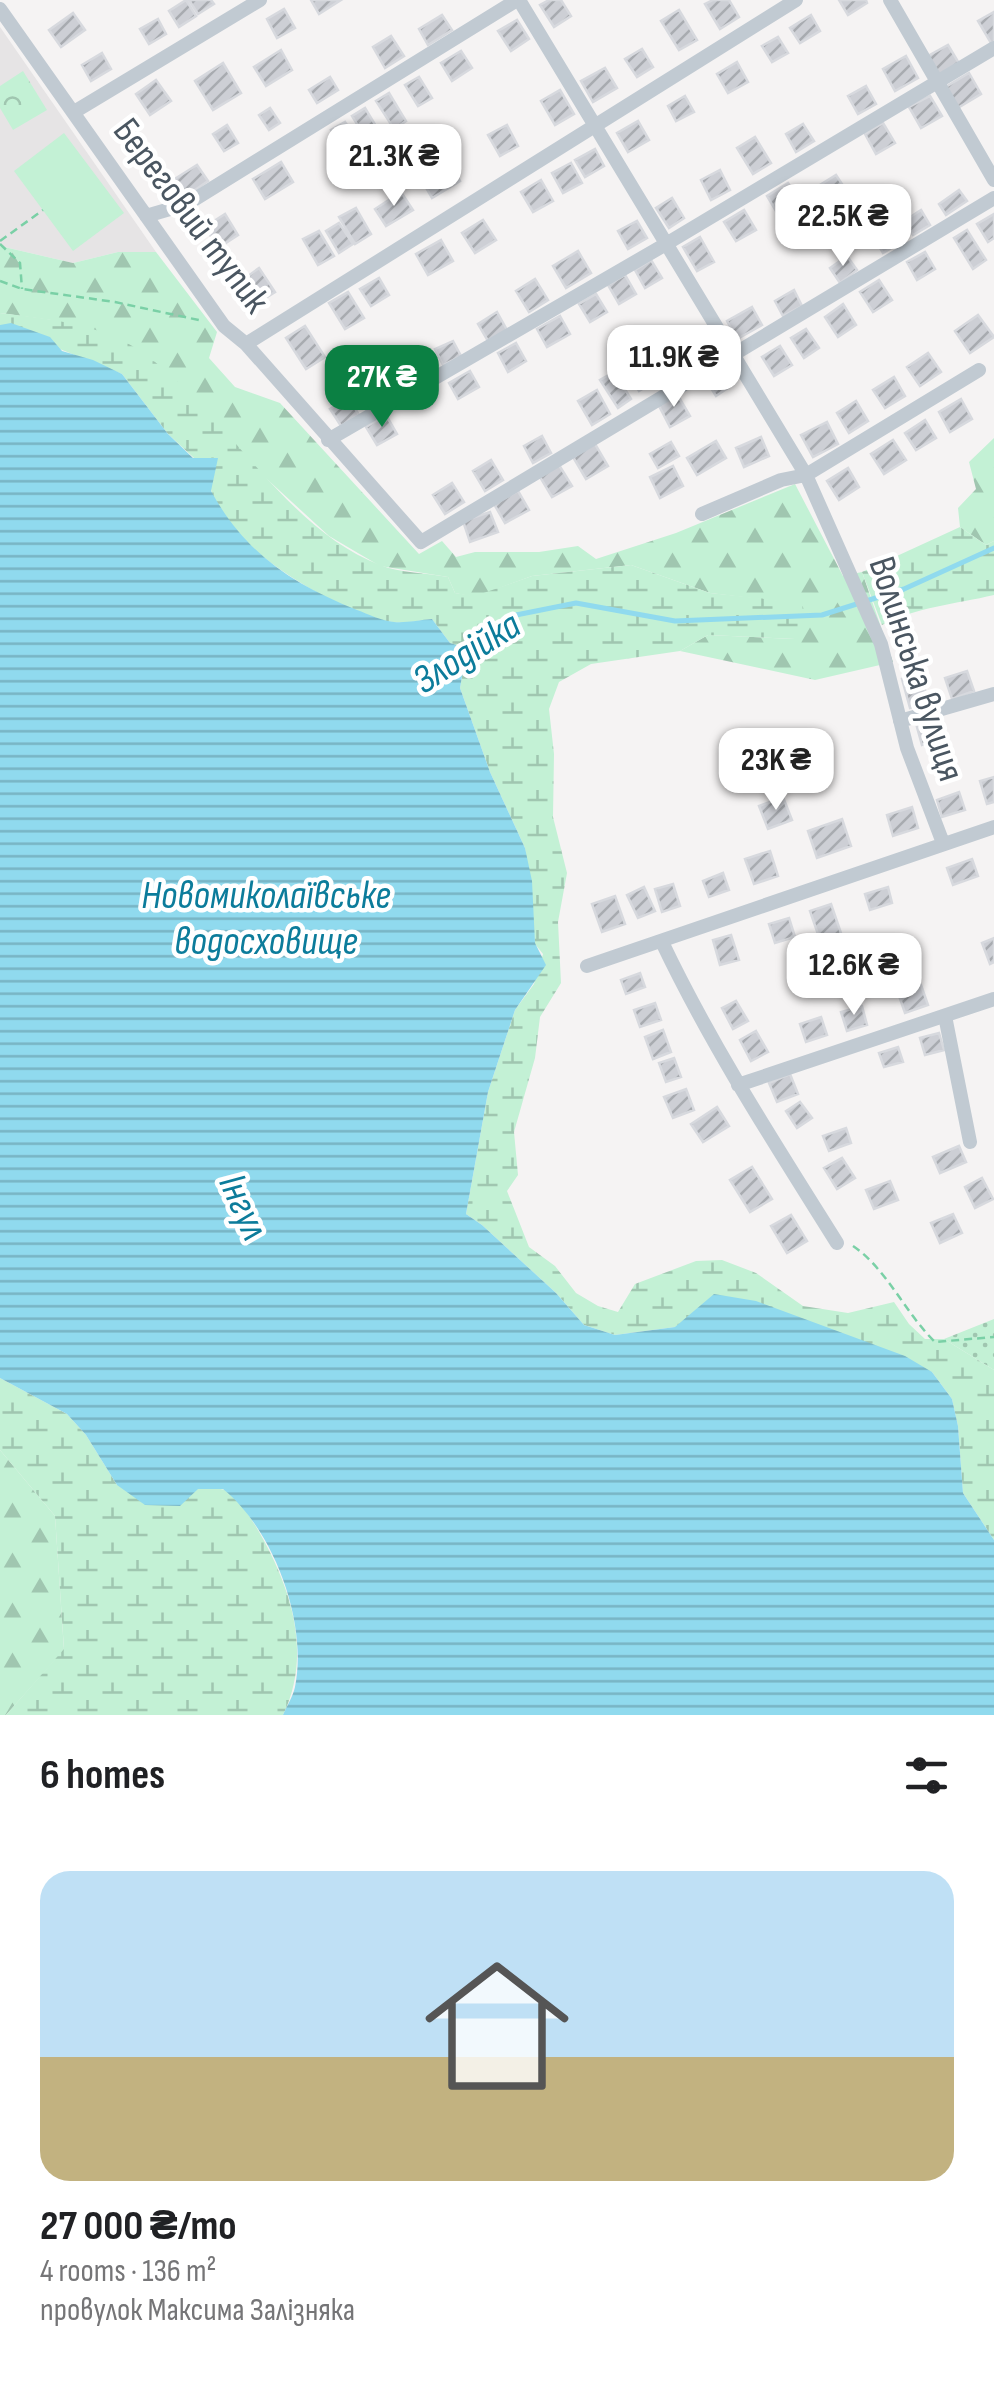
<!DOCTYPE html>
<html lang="en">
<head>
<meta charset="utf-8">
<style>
	:root { --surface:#fff; --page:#f6f6f6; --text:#202124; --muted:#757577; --line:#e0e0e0; --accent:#0b8043 }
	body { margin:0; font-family:"Sofia Sans Condensed",sans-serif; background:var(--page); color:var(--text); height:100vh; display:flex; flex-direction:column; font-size:38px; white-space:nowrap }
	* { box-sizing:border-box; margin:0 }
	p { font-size:32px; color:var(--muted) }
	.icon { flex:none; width:55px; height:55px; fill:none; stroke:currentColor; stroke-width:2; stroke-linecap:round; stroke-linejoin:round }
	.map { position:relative; height:1715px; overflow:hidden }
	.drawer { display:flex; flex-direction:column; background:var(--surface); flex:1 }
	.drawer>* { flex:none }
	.price { position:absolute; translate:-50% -85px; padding:0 22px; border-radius:20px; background:#fff; color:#222; font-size:32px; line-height:65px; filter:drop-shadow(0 2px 5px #0008) }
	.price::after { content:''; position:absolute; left:50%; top:60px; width:30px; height:22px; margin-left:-15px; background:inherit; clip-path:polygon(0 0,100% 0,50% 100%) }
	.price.active { background:var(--accent); color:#fff }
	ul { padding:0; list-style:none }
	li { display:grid; align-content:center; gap:20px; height:530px; padding:0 40px }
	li+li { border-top:2px solid var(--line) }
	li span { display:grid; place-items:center; height:310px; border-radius:30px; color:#555 }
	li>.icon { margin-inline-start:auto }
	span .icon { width:180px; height:180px; fill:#fffc; stroke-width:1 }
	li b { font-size:42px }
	h2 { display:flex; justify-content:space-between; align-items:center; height:120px; padding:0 40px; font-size:42px }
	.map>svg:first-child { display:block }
</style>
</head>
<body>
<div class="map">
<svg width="994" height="1715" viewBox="0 0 994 1715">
	<defs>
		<pattern id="grass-dots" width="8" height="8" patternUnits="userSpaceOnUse" patternTransform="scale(2.5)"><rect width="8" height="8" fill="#c3f1d5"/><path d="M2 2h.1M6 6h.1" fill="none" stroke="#a0c6b0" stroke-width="1.8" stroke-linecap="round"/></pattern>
		<pattern id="forest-firs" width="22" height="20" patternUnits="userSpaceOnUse" patternTransform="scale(2.5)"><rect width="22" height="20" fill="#c3f1d5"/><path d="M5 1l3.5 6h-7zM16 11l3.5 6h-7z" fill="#a0c6b0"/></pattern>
		<pattern id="wetland-marsh" width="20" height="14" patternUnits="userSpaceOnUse" patternTransform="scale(2.5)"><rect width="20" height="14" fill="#c3f1d5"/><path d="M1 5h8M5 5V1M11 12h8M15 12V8" fill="none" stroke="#a0c6b0"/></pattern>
		<pattern id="park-crowns" width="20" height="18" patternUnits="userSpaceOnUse" patternTransform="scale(2.5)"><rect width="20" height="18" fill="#c3f1d5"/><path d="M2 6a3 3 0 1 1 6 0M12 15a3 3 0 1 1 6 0" fill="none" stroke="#a0c6b0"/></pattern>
		<pattern id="water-rules" width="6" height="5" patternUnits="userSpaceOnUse" patternTransform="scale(2.5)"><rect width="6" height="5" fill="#90daee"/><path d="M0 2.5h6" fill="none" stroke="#78b4c4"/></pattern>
		<pattern id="building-hatch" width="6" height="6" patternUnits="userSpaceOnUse" patternTransform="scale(2.5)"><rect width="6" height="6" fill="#cdcfd5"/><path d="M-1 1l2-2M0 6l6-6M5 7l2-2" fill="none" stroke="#a8abb0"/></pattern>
	</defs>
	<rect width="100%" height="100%" fill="#f5f3f3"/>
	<!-- education -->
	<path fill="#e6e4e5" d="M0 27 156 252H118L73 263 0 246Z"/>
	<!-- grass -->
	<path fill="url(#grass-dots)" d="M994 1319V1370L944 1339Z"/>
	<!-- forest -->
	<path fill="url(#forest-firs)" d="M0 246 73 263 118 252H156L217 332 209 358 235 387 280 403 419 554 442 541 456 557 475 552H539L578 546 596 559 676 533 795 484 843 576 862 572 893 662 815 680 680 651 708 635 794 639 802 604 710 593 631 565 532 576 475 597 455 593 448 577 380 566 329 536 268 480 51 320 0 313Z
		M994 438V541L986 545 960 527 958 508 976 489 969 462Z
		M0 1450 55 1516 64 1650 6 1715H0Z"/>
	<!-- wetland -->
	<path fill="url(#wetland-marsh)" d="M0 313C47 319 100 323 140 351 225 409 283 528 380 565 400 573 427 573 448 577L455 593 475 596 532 576 631 565 710 593 802 603 807 623 795 639 708 635 680 651 591 664 559 682 549 709 554 754 553 817 567 873 558 922 561 983 540 1017 535 1058 514 1132 518 1175 507 1191 529 1247 555 1266 576 1293 598 1306 618 1312 635 1284 696 1261 722 1260 756 1273 803 1306 848 1313 894 1302 909 1324 925 1339H944L994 1370V1540L963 1493 958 1426 952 1399 932 1372 675 1327 615 1335 584 1325 556 1293 482 1225 466 1214 488 1092 515 1010 534 984 543 954 535 944 525 848 490 772 460 688 467 649 450 643 432 619C420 620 405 624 393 622 346 618 216 541 211 489 210 480 215 467 217 458H194L168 434 122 374 0 325Z
		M960 527 986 545 994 541V595C956 604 916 607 882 625L862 572Z
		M0 1378 67 1414 86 1435 117 1485C134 1486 215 1486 225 1490 239 1496 247 1513 255 1525 289 1582 314 1651 283 1715H6L64 1649 55 1516 0 1450Z"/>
	<!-- park -->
	<path fill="url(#park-crowns)" d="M23 71 47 110 13 130 0 108V86Z"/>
	<!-- garden -->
	<path fill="#c3f1d5" d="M64 133 124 213 73 251 14 171Z"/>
	<!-- water -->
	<path fill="url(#water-rules)" d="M11 323 50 337 62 351 93 360 122 374 168 434 193 458H218L211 491C245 553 292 584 357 610 368 614 382 621 394 622 406 623 420 620 432 619L450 643 467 648 460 688 490 772 525 848 532 881 535 943 546 965 515 1010 488 1092 466 1214 482 1225 556 1293 584 1325 615 1335 675 1327 714 1294 756 1301 905 1356 932 1372 952 1399 958 1426 963 1493 994 1540V1715H283C287 1706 293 1696 295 1687 308 1623 274 1530 223 1489H198L180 1506 145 1505 117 1485 86 1435 67 1414 0 1378V325Z"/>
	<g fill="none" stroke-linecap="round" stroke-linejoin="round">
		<!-- stream -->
		<path stroke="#90daee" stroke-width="5" d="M464 651 516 615 576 603 675 621 822 615 904 589 994 548"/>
	</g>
	<!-- building -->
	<path fill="url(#building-hatch)" stroke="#d7d9de" stroke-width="2.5" d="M186 0 196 16 179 27 169 11Z
		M189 0H211L214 4 198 14Z
		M311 0H341L319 14Z
		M549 0H561L571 16 554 27 540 5Z
		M713 0H729L739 17 720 29 705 4Z
		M839 0H866L867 3 848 15Z
		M284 9 295 28 277 38 267 19Z
		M679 10 697 40 679 50 661 21Z
		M994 12V41L991 43 978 21Z
		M73 13 85 30 61 47 49 30Z
		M442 15 452 30 428 45 419 29Z
		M811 15 820 31 800 43 790 28Z
		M158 19 166 34 149 44 140 29Z
		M517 20 529 39 511 51 498 31Z
		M391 36 404 56 385 68 373 47Z
		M778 37 788 53 772 62 762 46Z
		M948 45 960 65 939 76 928 56Z
		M642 49 653 67 637 77 625 59Z
		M281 50 292 70 266 86 254 67Z
		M461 51 472 68 452 81 441 63Z
		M102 53 111 69 91 81 82 65Z
		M906 56 918 78 895 91 883 69Z
		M737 62 748 82 728 93 717 74Z
		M223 63 241 93 213 110 195 81Z
		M605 68 617 88 593 102 581 81Z
		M969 73 981 94 956 109 944 88Z
		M330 77 338 90 317 103 309 90Z
		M419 77 432 98 418 106 405 85Z
		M156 80 171 101 150 115 136 94Z
		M866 86 876 104 858 114 848 96Z
		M560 90 574 114 555 125 541 101Z
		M389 93 406 121 394 129 376 101Z
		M685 96 694 112 676 121 668 106Z
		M930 96 942 116 921 128 909 107Z
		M270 108 280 123 269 130 259 115Z
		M365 108 379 131 366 139 352 116Z
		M638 121 649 140 628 152 617 133Z
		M345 122 359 143 345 152 331 130Z
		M883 123 895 143 876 154 865 134Z
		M803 124 814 141 796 152 786 134Z
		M227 125 238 143 224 151 213 134Z
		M507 125 518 146 500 156 488 135Z
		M755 137 771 163 753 174 737 148Z
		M595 149 604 166 585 177 575 160Z
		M281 162 293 182 265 199 253 179Z
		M449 162 460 181 432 198 421 179Z
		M571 163 582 183 563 193 552 173Z
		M197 165 208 181 185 197 173 180Z
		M720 170 730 190 711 200 701 180Z
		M836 175 846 190 829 200 820 185Z
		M541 180 553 201 533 212 521 192Z
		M788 183 805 209 783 223 767 196Z
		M959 190 967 201 946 215 939 204Z
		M401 192 413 210 386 226 375 209Z
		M672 198 684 218 669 228 656 208Z
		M356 208 371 234 355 244 339 217Z
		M744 210 756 230 736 241 724 222Z
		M921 210 930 225 913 235 904 221Z
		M225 214 238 235 218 248 205 227Z
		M994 214V238L988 242 977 224Z
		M483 220 496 240 475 253 462 233Z
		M637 221 647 238 628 249 618 231Z
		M339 223 353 244 339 253 326 231Z
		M891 224 901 242 883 253 872 234Z
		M967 230 986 260 973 269 954 238Z
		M319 231 334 256 318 265 303 239Z
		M700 237 714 262 697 271 683 247Z
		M441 240 453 261 428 275 416 254Z
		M578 251 591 273 566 288 553 266Z
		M925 252 935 269 917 280 907 262Z
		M847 256 857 270 840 283 830 268Z
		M651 260 662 278 645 288 635 270Z
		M259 268 275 292 259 302 244 279Z
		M625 275 636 294 619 304 608 285Z
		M379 278 389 295 371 306 360 289Z
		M535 279 548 300 529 312 516 291Z
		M879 280 892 300 873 312 860 292Z
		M794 290 802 306 783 316 775 301Z
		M348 292 364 318 345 329 329 303Z
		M596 294 607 312 590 322 579 304Z
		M843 304 856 325 838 337 825 317Z
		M752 307 762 325 737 339 727 321Z
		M497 312 507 330 488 341 478 324Z
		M978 315 994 337 970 353 955 331Z
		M560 316 570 334 547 347 537 329Z
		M305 326 325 357 306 369 286 338Z
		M806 329 819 348 804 358 791 338Z
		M702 335 711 352 690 364 680 348Z
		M453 341 461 356 443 365 435 349Z
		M516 343 526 361 508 372 498 353Z
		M780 346 792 365 774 376 762 357Z
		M928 353 941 372 920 386 907 367Z
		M647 361 658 379 639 391 628 373Z
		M404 363 413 380 394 390 385 372Z
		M720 368 731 386 716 396 704 377Z
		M470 371 479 387 458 399 449 383Z
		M614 372 631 399 618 408 600 380Z
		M894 377 905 396 885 408 873 390Z
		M597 390 610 414 592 425 578 401Z
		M677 394 690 416 670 427 658 404Z
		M349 398 359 415 341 426 330 409Z
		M961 399 972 419 950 432 939 412Z
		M856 401 868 421 849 433 837 413Z
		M386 415 397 434 377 445 366 427Z
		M925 420 936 438 916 450 905 433Z
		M827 422 838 444 813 457 801 435Z
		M542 436 551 453 533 463 524 446Z
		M761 437 769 456 744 467 736 448Z
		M893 440 906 460 884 474 871 454Z
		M716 441 726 458 697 475 687 458Z
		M671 442 679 456 658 468 650 454Z
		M595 444 608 466 586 479 573 457Z
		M491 460 503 480 485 491 473 471Z
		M559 465 572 486 552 497 540 477Z
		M673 466 683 486 660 498 650 477Z
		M848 468 859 487 839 500 827 481Z
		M452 483 464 502 445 514 433 495Z
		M518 491 529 510 505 523 494 504Z
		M490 512 498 532 470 542 463 521Z
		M967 671 974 691 952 699 945 678Z
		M921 674 928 702 910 708 902 679Z
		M938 721 943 739 922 745 917 727Z
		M994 777V802L987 804 980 781Z
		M959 792 965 810 942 817 937 800Z
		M783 797 792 820 768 829 759 806Z
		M912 807 918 828 893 836 887 815Z
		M842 819 851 846 817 858 808 831Z
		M770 851 778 876 754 884 745 859Z
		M972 859 978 876 953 885 947 868Z
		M723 873 729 890 709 897 703 881Z
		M673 884 680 906 662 912 655 889Z
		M644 887 655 911 638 918 627 895Z
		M888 887 892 903 870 910 865 894Z
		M615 896 625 924 602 932 592 904Z
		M831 904 842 936 821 943 810 911Z
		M789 918 795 937 775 943 769 924Z
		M731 935 739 960 720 965 713 940Z
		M994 938V962L990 964 982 943Z
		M640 973 645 987 626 994 621 980Z
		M921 985 928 1005 905 1013 898 993Z
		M736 1001 748 1021 733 1029 722 1008Z
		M655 1003 661 1020 640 1027 634 1010Z
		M862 1006 867 1025 847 1031 841 1012Z
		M821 1017 827 1035 806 1042 800 1024Z
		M663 1030 671 1052 653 1059 645 1037Z
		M756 1031 768 1052 751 1061 740 1040Z
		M939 1033 944 1050 925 1055 920 1038Z
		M898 1047 903 1062 884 1067 879 1053Z
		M674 1058 681 1077 666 1082 659 1063Z
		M790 1074 798 1094 777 1102 769 1083Z
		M686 1089 694 1110 673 1118 664 1097Z
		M800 1102 812 1118 797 1128 786 1111Z
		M717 1107 729 1126 703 1142 691 1124Z
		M846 1128 851 1143 829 1151 823 1136Z
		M959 1146 966 1162 940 1173 933 1157Z
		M842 1158 855 1178 837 1189 824 1168Z
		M752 1167 772 1199 750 1212 730 1180Z
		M982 1178 993 1199 975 1208 965 1187Z
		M890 1181 898 1200 874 1209 866 1190Z
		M953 1214 962 1233 940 1243 931 1223Z
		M791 1215 807 1241 787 1253 771 1226Z"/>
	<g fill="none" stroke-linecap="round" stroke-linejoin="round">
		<!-- path -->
		<path stroke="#7ad0a6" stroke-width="2.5" stroke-dasharray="8 5" stroke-linecap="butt" d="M0 241 43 210
			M0 244 20 263 22 289
			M0 281 22 289 115 302 203 321
			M853 1246C886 1268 906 1314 935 1342L994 1337"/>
		<!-- minor -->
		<path stroke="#c1cad2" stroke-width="14" d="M519 0 806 475 881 644 907 748 943 843
			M890 0 994 180
			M0 9 224 326 246 344 421 542 994 198
			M74 112 260 0
			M146 216 187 204 517 0
			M246 344 796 0
			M328 440 666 244 994 48
			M702 514 781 480 806 475 979 370
			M900 721 994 694
			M662 942C712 1047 775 1144 837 1243
			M587 966 994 827
			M945 1016 970 1142
			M738 1085 994 999"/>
	</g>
	<g text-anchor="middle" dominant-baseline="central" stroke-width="9" stroke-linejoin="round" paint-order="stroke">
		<!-- street labels -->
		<g font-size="38" fill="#4a5661" stroke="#fff">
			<text transform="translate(191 216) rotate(53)">Береговий тупик</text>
			<text transform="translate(916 669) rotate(72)">Волинська вулиця</text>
		</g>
		<!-- water labels -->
		<g font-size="40" font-style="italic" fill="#0c7c9b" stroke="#fff">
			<text transform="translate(467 653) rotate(-32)">Злодійка</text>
			<text x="266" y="896">Новомиколаївське<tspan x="266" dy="46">водосховище</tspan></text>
			<text transform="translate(243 1207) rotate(66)">Інгул</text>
		</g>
	</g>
</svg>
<b class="price" style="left:394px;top:209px">21.3K ₴</b>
<b class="price" style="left:843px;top:269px">22.5K ₴</b>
<b class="price" style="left:674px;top:410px">11.9K ₴</b>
<b class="price active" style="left:382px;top:430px">27K ₴</b>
<b class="price" style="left:776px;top:813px">23K ₴</b>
<b class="price" style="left:854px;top:1018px">12.6K ₴</b>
</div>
<section class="drawer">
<h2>6 homes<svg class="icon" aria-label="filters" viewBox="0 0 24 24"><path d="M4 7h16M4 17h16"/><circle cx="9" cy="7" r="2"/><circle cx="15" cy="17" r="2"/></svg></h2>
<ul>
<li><span style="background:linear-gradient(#bfe0f5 60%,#c2b280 0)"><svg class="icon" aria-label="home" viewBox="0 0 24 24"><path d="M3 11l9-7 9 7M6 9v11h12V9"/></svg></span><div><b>27 000 ₴/mo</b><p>4 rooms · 136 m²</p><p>провулок Максима Залізняка</p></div></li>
</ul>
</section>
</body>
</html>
